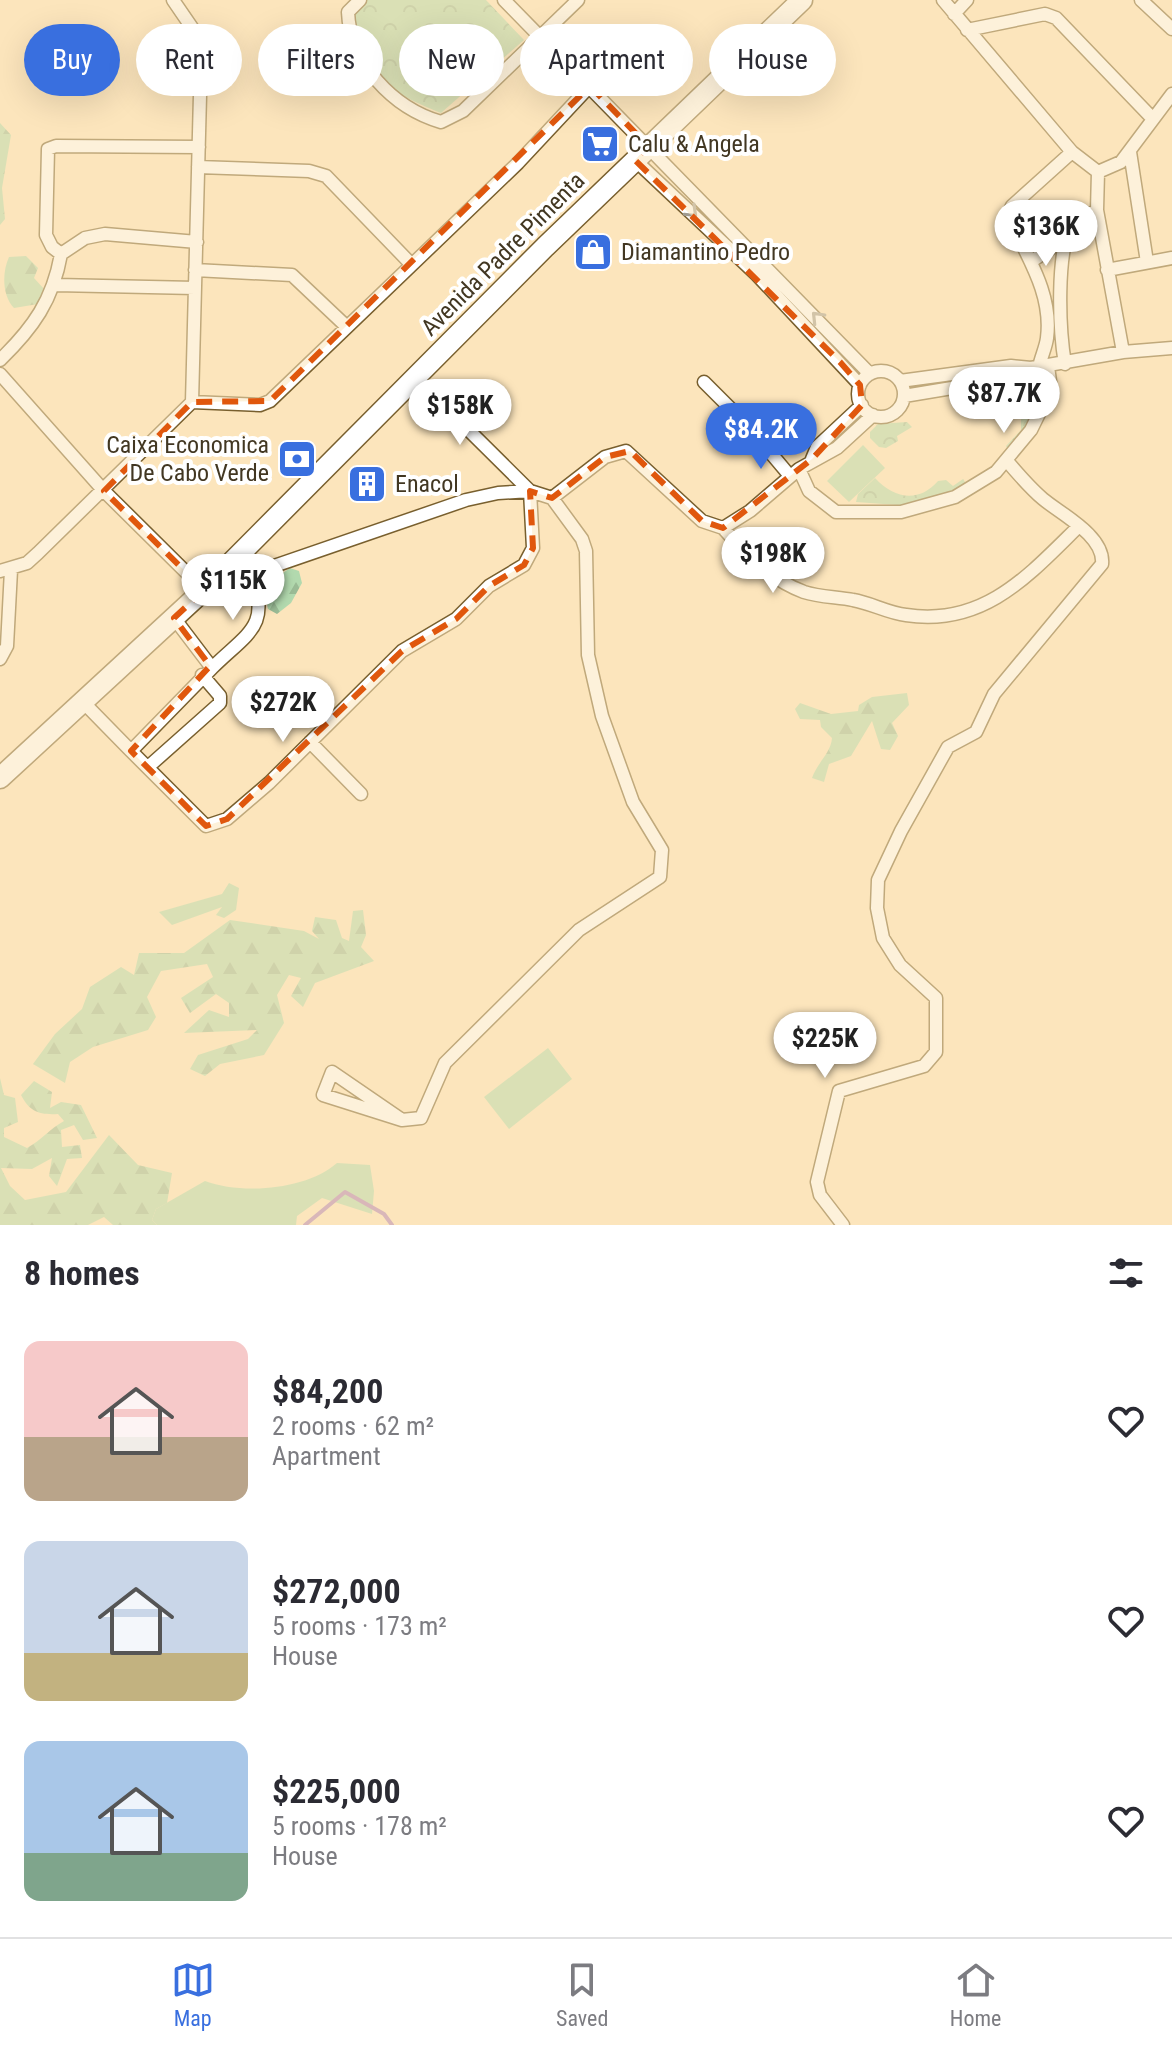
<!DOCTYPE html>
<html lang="en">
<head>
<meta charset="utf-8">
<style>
	:root { --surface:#fff; --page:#f2f2f3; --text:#2b2b33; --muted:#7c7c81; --line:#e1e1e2; --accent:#396fdf }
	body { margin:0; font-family:"Roboto Condensed",sans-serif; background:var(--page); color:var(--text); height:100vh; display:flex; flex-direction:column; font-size:30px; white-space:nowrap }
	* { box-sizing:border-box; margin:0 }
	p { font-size:26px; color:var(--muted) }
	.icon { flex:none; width:44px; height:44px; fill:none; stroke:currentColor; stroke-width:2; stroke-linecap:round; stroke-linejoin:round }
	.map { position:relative; height:1225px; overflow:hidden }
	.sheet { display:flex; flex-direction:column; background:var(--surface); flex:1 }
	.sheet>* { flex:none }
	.guide { position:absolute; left:24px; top:24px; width:1124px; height:72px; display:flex; gap:16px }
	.price { position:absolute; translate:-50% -68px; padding:0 18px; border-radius:28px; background:#fff; color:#222; font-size:26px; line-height:52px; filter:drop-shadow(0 2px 4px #0008) }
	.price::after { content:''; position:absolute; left:50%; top:48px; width:24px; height:18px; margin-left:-12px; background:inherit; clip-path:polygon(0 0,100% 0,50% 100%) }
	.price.active { background:var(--accent); color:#fff }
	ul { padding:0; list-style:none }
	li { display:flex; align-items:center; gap:24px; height:200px; padding:0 24px }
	li span { display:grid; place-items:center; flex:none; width:224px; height:160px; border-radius:16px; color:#555 }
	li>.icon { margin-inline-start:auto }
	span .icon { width:96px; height:96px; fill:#fffc; stroke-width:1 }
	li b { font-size:34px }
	h2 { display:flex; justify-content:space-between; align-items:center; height:96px; padding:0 24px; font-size:34px }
	.pill { padding:0 28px; border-radius:36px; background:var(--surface); box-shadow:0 8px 32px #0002; font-size:28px; line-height:72px }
	.pill.active { background:var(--accent); color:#fff }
	.dock { display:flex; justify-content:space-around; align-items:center; height:112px; border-top:2px solid var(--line); background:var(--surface); font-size:22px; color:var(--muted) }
	.dock a { display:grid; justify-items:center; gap:4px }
	.dock .active { color:var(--accent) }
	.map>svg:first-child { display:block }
</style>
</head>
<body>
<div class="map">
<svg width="1172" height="1225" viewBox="0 0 1172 1225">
	<defs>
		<pattern id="forest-firs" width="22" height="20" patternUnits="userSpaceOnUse" patternTransform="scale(2)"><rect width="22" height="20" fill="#b2d9ae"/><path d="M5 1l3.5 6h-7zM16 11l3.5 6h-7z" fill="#9abb95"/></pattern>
		<pattern id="park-crowns" width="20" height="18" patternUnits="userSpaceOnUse" patternTransform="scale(2)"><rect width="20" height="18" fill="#b2d9ae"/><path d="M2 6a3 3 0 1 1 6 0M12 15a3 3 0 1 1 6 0" fill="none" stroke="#9abb95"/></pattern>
	</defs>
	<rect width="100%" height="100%" fill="#fce5bc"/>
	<!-- grass -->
	<path fill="#b2d9ae" d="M863 445 885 468 849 502 827 481Z
		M229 883 239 888 236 910 224 918 216 915 222 907 172 925 159 912 222 894Z
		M548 1048 572 1079 509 1129 484 1097Z
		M337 1163 370 1165 374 1191 372 1214 322 1198 297 1216 296 1225H157L152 1220 156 1209 205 1181C242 1195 306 1190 337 1163Z"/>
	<!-- forest -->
	<path fill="url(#forest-firs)" d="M0 123 11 135 2 188 5 219 0 225Z
		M26 256 38 268 34 278 45 290 38 304 14 308C2 296 2 272 9 257Z
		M290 568 299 571 302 583 291 603 277 614 268 609C263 587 273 580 290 568Z
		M907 693 909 705 892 723 898 736 890 750 881 749 872 721 851 756 829 764 824 782 812 778C817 763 831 753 832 738L821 727 820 720 800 719 795 709 800 703 831 714 858 711 859 705 872 697Z
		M363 910 366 935 361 947 374 961 315 983 303 1007 291 996 301 978 289 975 277 995 284 1023 264 1055 220 1064 205 1076 190 1069 198 1055 248 1039 257 1030 184 1033 209 1010 229 1017V1003L216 994 190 1013 181 998 213 977 207 964 161 971 147 997 156 1017 148 1030 93 1047 70 1062 65 1083 33 1064 55 1034 82 1009 90 987 121 967 134 975 139 953H184L230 920 304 931 319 939 312 931 315 917 336 920 342 938 349 941 353 911Z
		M0 1078 4 1095 15 1098 18 1122 4 1128V1137L27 1148C42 1140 49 1129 64 1121L58 1114C39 1115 30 1112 21 1095L34 1081 52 1092 50 1108 61 1102 81 1105 97 1138 83 1140 74 1125 61 1130 62 1147 80 1145 82 1158 67 1159 57 1186 49 1176 52 1158 32 1169 1 1168 10 1186 25 1200 66 1192 109 1135 138 1165 172 1173 167 1203 156 1209 152 1220 157 1225H113L104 1217 88 1225H0Z"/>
	<!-- park -->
	<path fill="url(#park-crowns)" d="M365 0H486L524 40 441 113C381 89 369 75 351 13Z
		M1029 381 1042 388C1046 409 1022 434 1009 451L1006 446 1021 430V414L1008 399 995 409 987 400 978 406 976 391Z
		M907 422 912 427 897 436 898 441 886 448 879 447 870 438V432L878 424Z
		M875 478C894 499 919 503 938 481L946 480 953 486 963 479 967 485 911 506 856 502 858 494Z"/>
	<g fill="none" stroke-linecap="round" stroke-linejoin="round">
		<!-- stream -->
		<path stroke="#af7fb6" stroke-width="4" d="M305 1225 345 1192 384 1214 392 1225"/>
		<!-- minor casing -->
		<g stroke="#785f2e" stroke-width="15">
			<path id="minor" d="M360 0 348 12C350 63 393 108 441 122L463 111 578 0
				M504 0 870 374
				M943 0 1072 152 1098 172 1121 162 1172 94
				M1141 0 1172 29
				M954 14 967 0
				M967 30 1045 14 1056 18 1153 119
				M1130 152 1147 262
				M635 160 757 275 860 385
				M198 167 309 171 326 176 411 264
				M1098 172 1097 210 1123 352
				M61 254 52 247 46 235 48 149 56 146 199 147
				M1032 261 1064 239
				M195 270 292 275 347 327
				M1107 270 1172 258
				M56 285 195 288
				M0 360C33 328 53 300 61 254L85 238 105 234 197 242
				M1065 364C1059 328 1056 254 1072 221L1097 210
				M1039 367C1041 357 1046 347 1047 338 1053 292 1025 254 1008 215L1012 206 1072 152
				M858 394a23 23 0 1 1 46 0a23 23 0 1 1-46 0Z
				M0 374 104 491 204 590
				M900 381 1011 366 1031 368 1123 352 1172 348
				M704 382 748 426 790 476
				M904 396 1012 378 1031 368
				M192 402 260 405 270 401 518 163 590 86
				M873 415 837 448 799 469 809 491 836 512H901L955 497 996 472 1031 430 1051 389 1048 366
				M812 459 817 447 862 405
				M552 498 605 457 626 451 702 521 723 528 750 511 799 469
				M723 528C746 554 771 580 804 592 819 597 838 597 853 600 871 603 888 613 906 615 984 627 1029 575 1079 526
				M236 557 251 574 466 500 498 493 530 491 552 498 582 539 586 551 588 655 602 716 633 802 662 850 660 877 579 930 445 1063 421 1118 402 1120 332 1072 323 1095 402 1120
				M0 571 27 563 38 553 192 402 201 57 197 35 173 0
				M174 618 212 668 131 751 206 826 227 819 269 783 402 651 456 619 489 586 524 565 533 548 530 491 416 378
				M0 659 7 646 11 570
				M212 668C247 633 272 627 251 574
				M83 702 131 751
				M310 742 361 794
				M148 767 220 703V696L202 675
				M843 1225 820 1195 817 1182 839 1091 924 1066 936 1052V998L900 965 883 938 877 908 878 880 901 831 948 747 976 732 994 694 1102 564C1105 536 1061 514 1043 499 1030 488 1018 474 1007 461"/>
		</g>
		<!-- primary casing -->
		<g stroke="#785f2e" stroke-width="23">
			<path id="primary" d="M0 778 204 590 545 247 802 0"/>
		</g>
		<!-- minor -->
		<use href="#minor" stroke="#fff" stroke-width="12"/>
		<!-- primary -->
		<use href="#primary" stroke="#fff" stroke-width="20"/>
	</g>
	<!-- one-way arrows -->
	<defs><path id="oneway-chevron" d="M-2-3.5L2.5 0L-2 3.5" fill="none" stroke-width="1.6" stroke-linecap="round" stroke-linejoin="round" transform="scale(2)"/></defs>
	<g stroke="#a09b90">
		<use href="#oneway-chevron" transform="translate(692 212) rotate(44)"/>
		<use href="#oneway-chevron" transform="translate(817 317) rotate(-134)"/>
	</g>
	<!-- marked area -->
	<path d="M0 0H1172V1225H0ZM590 86 648 146 635 160 840 362 860 385 862 405 812 459 723 528 702 521 630 451 605 457 552 498 530 491 533 548 524 565 489 586 456 619 402 651 227 819 206 826 131 751 210 666 174 618 204 590 104 491 192 402 270 401Z" fill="#fce5bc" fill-opacity=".55" fill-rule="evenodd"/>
	<path fill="none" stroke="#e0570d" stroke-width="6" stroke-dasharray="16 10" stroke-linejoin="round" d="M590 86 648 146 635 160 840 362 860 385 862 405 812 459 723 528 702 521 630 451 605 457 552 498 530 491 533 548 524 565 489 586 456 619 402 651 227 819 206 826 131 751 210 666 174 618 204 590 104 491 192 402 270 401Z"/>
	<!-- icons -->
	<defs>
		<g id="supermarket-square" transform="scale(2)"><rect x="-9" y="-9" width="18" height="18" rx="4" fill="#396fdf" stroke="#fff"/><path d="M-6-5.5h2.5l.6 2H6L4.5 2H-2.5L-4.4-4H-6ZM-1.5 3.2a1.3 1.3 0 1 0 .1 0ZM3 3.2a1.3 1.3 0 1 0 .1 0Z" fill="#fff"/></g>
		<g id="shop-square" transform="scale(2)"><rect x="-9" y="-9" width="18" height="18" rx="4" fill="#396fdf" stroke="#fff"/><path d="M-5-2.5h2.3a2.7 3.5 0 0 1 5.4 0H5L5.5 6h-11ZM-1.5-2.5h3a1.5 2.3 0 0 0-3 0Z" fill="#fff"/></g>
		<g id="bank-square" transform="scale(2)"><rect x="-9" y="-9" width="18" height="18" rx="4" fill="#396fdf" stroke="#fff"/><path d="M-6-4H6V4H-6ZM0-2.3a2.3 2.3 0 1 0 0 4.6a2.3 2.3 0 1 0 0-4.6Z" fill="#fff"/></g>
		<g id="building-square" transform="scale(2)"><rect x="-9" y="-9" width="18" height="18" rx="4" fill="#396fdf" stroke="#fff"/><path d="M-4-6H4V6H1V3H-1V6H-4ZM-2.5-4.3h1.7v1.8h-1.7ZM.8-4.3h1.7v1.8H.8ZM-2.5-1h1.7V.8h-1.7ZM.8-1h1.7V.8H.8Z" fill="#fff"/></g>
	</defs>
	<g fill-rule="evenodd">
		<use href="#supermarket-square" x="600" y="144"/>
		<use href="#shop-square" x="593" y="252"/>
		<use href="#bank-square" x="297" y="459"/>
		<use href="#building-square" x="367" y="484"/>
	</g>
	<g text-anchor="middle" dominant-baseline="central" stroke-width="8" stroke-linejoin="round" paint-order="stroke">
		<!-- poi labels -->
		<g font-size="24" fill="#423722" stroke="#fff" text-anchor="start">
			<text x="628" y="144">Calu &amp; Angela</text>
			<text x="621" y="252">Diamantino Pedro</text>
			<text x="269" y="445" text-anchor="end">Caixa Economica<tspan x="269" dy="28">De Cabo Verde</tspan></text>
			<text x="395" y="484">Enacol</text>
		</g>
		<!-- street labels -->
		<g font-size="24" fill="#423722" stroke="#fff">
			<text transform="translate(503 254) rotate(-45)">Avenida Padre Pimenta</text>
		</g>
	</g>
</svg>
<b class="price" style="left:1046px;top:268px">$136K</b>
<b class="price" style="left:1004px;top:435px">$87.7K</b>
<b class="price" style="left:460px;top:447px">$158K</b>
<b class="price active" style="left:761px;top:471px">$84.2K</b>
<b class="price" style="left:773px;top:595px">$198K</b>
<b class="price" style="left:233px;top:622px">$115K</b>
<b class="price" style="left:283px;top:744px">$272K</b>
<b class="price" style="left:825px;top:1080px">$225K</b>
<div class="guide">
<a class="pill active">Buy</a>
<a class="pill">Rent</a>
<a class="pill">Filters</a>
<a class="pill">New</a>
<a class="pill">Apartment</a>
<a class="pill">House</a>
</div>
</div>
<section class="sheet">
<h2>8 homes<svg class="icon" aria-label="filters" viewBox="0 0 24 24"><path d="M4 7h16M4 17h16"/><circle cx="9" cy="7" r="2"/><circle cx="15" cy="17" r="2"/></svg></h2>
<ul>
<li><span style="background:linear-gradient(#f6c9c9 60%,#b9a48a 0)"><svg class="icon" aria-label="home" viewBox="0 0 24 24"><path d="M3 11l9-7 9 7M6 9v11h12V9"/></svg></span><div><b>$84,200</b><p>2 rooms · 62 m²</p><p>Apartment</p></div><svg class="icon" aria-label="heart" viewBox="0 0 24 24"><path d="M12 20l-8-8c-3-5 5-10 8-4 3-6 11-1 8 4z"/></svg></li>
<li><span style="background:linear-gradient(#c9d6e8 70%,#c2b280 0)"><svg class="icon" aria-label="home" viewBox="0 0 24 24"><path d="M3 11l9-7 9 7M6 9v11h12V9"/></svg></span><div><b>$272,000</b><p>5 rooms · 173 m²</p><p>House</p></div><svg class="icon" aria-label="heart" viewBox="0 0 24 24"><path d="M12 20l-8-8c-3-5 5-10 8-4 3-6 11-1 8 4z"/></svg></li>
<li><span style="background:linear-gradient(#a9c7e8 70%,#7fa58c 0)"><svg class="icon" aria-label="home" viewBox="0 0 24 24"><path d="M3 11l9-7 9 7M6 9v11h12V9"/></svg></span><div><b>$225,000</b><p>5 rooms · 178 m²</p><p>House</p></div><svg class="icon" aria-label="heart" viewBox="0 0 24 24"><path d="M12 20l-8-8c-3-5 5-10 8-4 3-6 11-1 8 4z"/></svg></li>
</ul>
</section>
<nav class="dock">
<a class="active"><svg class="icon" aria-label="map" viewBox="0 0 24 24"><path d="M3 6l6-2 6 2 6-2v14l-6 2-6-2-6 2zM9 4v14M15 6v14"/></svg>Map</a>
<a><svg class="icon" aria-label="saved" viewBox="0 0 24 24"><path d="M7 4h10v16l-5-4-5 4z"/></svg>Saved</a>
<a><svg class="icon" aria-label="home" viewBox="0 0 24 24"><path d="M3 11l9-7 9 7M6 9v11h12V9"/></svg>Home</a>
</nav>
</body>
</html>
